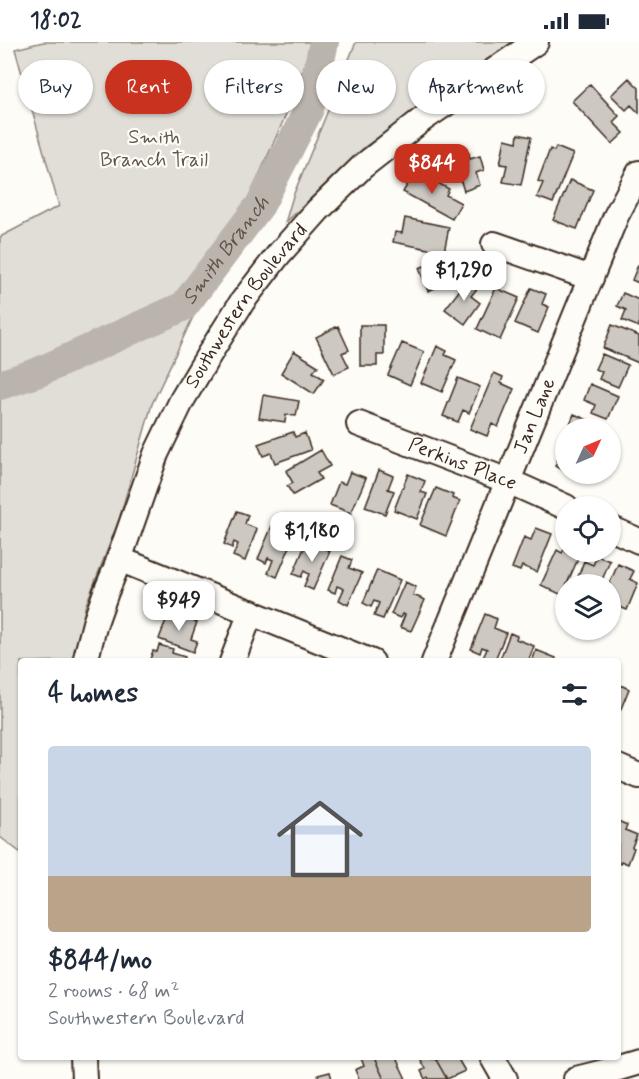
<!DOCTYPE html>
<html lang="en">
<head>
<meta charset="utf-8">
<style>
	:root { --surface:#fff; --page:#f2f2f3; --text:#1f2937; --muted:#747a83; --accent:#c8321e }
	body { margin:0; font-family:Mynerve,sans-serif; background:var(--page); color:var(--text); height:100vh; display:flex; flex-direction:column; font-size:22px; white-space:nowrap }
	* { box-sizing:border-box; margin:0 }
	p { font-size:20px; color:var(--muted) }
	.icon { flex:none; width:33px; height:33px; fill:none; stroke:currentColor; stroke-width:2; stroke-linecap:round; stroke-linejoin:round }
	.map { position:relative; flex:1; overflow:hidden }
	.details { position:absolute; left:18px; top:616px; width:603px; height:402px; display:flex; flex-direction:column; background:var(--surface); border-radius:6px; box-shadow:0 2px 4px #0004 }
	.details>* { flex:none }
	.top-card { position:absolute; left:18px; top:18px; width:603px; height:54px; display:flex; gap:12px }
	.needle { width:39px; rotate:46deg }
	.buttons { position:absolute; left:555px; top:376px; display:grid; gap:12px }
	.buttons a { display:grid; place-items:center; width:66px; height:66px; border-radius:50%; background:var(--surface); box-shadow:0 2px 4px #0004; font-size:30px }
	.price { position:absolute; translate:-50% -51px; padding:0 14px; border-radius:12px; background:#fff; color:#222; font-size:20px; line-height:39px; filter:drop-shadow(0 2px 3px #0008) }
	.price::after { content:''; position:absolute; left:50%; top:36px; width:18px; height:14px; margin-left:-9px; background:inherit; clip-path:polygon(0 0,100% 0,50% 100%) }
	.price.selected { background:var(--accent); color:#fff }
	ul { padding:0; list-style:none }
	li { display:grid; align-content:center; gap:12px; height:318px; padding:0 30px }
	li span { display:grid; place-items:center; height:186px; border-radius:6px; color:#555 }
	li>.icon { margin-inline-start:auto }
	span .icon { width:108px; height:108px; fill:#fffc; stroke-width:1 }
	li b { font-size:26px }
	h2 { display:flex; justify-content:space-between; align-items:center; height:72px; padding:0 30px; font-size:26px }
	.pill { padding:0 21px; border-radius:27px; background:var(--surface); box-shadow:0 2px 4px #0004; font-size:21px; line-height:54px }
	.pill.selected { background:var(--accent); color:#fff }
	.status { display:flex; justify-content:space-between; align-items:center; height:42px; padding:0 30px; background:var(--surface); direction:ltr }
	.status svg { height:16px; fill:currentColor }
	.map>svg:first-child { display:block }
</style>
</head>
<body>
<div class="status"><b>18:02</b><svg viewBox="0 0 49 12"><path d="M0 12V9h3v3zM5 12V6h3v6zM10 12V3h3v9zM15 12V0h3v12zM26 1h20v11H26zM47 4h2v5h-2z"/></svg></div>
<div class="map">
<svg width="639" height="1037" viewBox="0 0 639 1037">
	<rect width="100%" height="100%" fill="#fdfcf7"/>
	<filter id="ink" filterUnits="userSpaceOnUse"><feTurbulence type="fractalNoise" baseFrequency=".0167" numOctaves="2"/><feDisplacementMap in="SourceGraphic" scale="12" xChannelSelector="R" yChannelSelector="G"/><feConvolveMatrix kernelMatrix="1 2 1 2 8 2 1 2 1" color-interpolation-filters="sRGB"/></filter>
	<g filter="url(#ink)">
		<!-- green -->
		<path fill="#e1ded7" stroke="#8e847a" stroke-width="1.5" d="M43 0H312L292 59 249 156 152 362 119 478 85 565 77 619 21 620V811L0 795V195L59 164 15 7Z
			M356 0H514L366 104 285 181 293 154Z"/>
		<g fill="none" stroke-linecap="round" stroke-linejoin="round">
			<!-- river -->
			<path stroke="#bbb4ad" stroke-width="30" id="s1" d="M0 343 39 330 184 264 260 163 309 67 324 0"/>
		</g>
		<!-- building -->
		<path fill="#cdc8c2" stroke="#3b2a1e" stroke-width="1.5" d="M629 36 639 46V71L631 63 626 68 611 53Z
			M590 42 619 74 613 80 624 91 612 102 572 59Z
			M518 92 531 95 521 143 503 140 507 123 500 122 505 97 517 100Z
			M556 105 573 112 553 161 537 155 543 141 538 139 550 107 554 109Z
			M469 111 470 117 480 114 484 128 476 131 480 143 464 149 453 116Z
			M418 130 449 147 446 153 461 161 452 177 403 150 413 133 416 135Z
			M570 138 593 148 577 187 553 178Z
			M405 176 449 185 444 210 393 200 395 190 402 191Z
			M439 219 442 227 447 225 452 239 428 249 419 226Z
			M638 223H639V241L632 238Z
			M469 236 479 244 471 254 480 261 465 282 445 267Z
			M496 246 519 256 500 298 477 287Z
			M531 246 546 252 542 262 549 265 538 291 515 281Z
			M623 251 639 258V285L622 278 626 268 617 264Z
			M360 283H384V313H377V324H360Z
			M612 283 639 294V321L603 306Z
			M338 284 349 308 342 311 349 325 334 332 316 295Z
			M402 301 424 310 410 343 388 333Z
			M437 304 447 309 445 313 456 318 442 350 421 341Z
			M294 309 318 324 313 330 324 337 314 352 281 331Z
			M602 312 628 323 618 345 599 337 602 330 595 327Z
			M494 331 503 335 501 341 514 347 498 385 492 382 487 394 470 387Z
			M458 336 480 345 469 371 463 368 458 380 443 374Z
			M590 342 618 354 608 377 593 371 596 363 584 358Z
			M263 353 299 359 296 374 286 373 285 380 259 376Z
			M574 372 609 387H568Z
			M293 390 295 395 305 391 311 408 275 421 271 411 263 414 258 402Z
			M321 408 330 424 317 431 321 437 293 453 287 444 293 441 286 429Z
			M561 409 566 411V429L555 424Z
			M379 428 393 434 388 447 394 449 385 472 365 465Z
			M350 430 366 436 351 471 330 463 339 440 345 442Z
			M408 432 425 439 421 450 427 452 417 477 394 468Z
			M436 446 453 453 452 456 460 459 446 494 420 483Z
			M237 469 248 473 245 482 257 487 245 519 233 514 238 502 234 500 232 506 224 502Z
			M272 484 282 489 279 497 291 502 277 535 268 531 273 518 268 516 266 521 258 517Z
			M536 486 552 492 537 530 522 524 520 529 512 526 524 495 531 498Z
			M307 499 330 509 313 548 304 544 309 532 304 529 301 535 293 532Z
			M566 504V510H581L562 553 541 543 557 508 562 511Z
			M342 514 352 518 349 526 362 531 348 563 339 558 344 547 337 544 335 551 328 548Z
			M597 514 610 519 600 543H575L584 519 593 523Z
			M618 522 634 529 630 537 638 541 627 568 610 561V543H609Z
			M377 528 400 538 383 577 374 574 379 561 374 559 371 565 363 561Z
			M405 540 416 545 413 553 425 558 411 589 400 585 405 573 402 572 400 576 391 572Z
			M169 570 197 580 191 597 197 599 193 610 159 597Z
			M485 572 497 577 494 586 506 591 494 620H485L482 618 487 607 482 605 480 611 471 607Z
			M510 591 517 594 516 597 534 604 528 620H499Z
			M159 603 173 607 172 611 185 615 183 620H149L153 609 157 610Z
			M536 608 556 616 555 620H532Z
			M618 642 629 647 618 674Z
			M618 779 627 783 625 788 637 793 632 805 634 806 628 822 621 819 620 822 618 821Z
			M361 1016H374L384 1037H359L355 1028 364 1024Z
			M374 1016H396L406 1037H384Z
			M419 1016H435L447 1037H429L428 1035 425 1037 421 1029 425 1027Z
			M435 1016H460L461 1017 459 1019 465 1029 447 1037Z
			M330 1030 332 1037H319L318 1033Z"/>
		<g fill="none" stroke-linecap="round" stroke-linejoin="round">
			<!-- minor casing -->
			<g stroke="#3b2a1e" stroke-width="28">
				<g id="minor">
					<path d="M494 202 591 236"/>
					<path id="s2" d="M359 382 508 439 566 465"/>
					<path d="M610 486 639 499"/>
					<path d="M119 517 372 620"/>
					<path id="s3" d="M85 620 95 581 106 550 116 526 156 412 182 358 213 306 242 260 279 212 318 168 363 124 423 77 536 0"/>
					<path d="M232 620 251 570"/>
					<path id="s4" d="M434 620 616 174 639 131"/>
					<path d="M618 725 639 734"/>
					<path d="M83 1016 84 1037"/>
					<path d="M493 1016 505 1037"/>
					<path d="M576 1037 612 1028 639 1020"/>
				</g>
			</g>
			<!-- minor -->
			<use href="#minor" stroke="#fdfcf7" stroke-width="24"/>
		</g>
	</g>
	<g text-anchor="middle" dominant-baseline="central" stroke-width="4.5" stroke-linejoin="round" paint-order="stroke">
		<!-- park labels -->
		<g font-size="20" fill="#64574c" stroke="#fdfcf7">
			<text x="154" y="95">Smith<tspan x="154" dy="23">Branch Trail</tspan></text>
		</g>
		<!-- street labels -->
		<g font-size="20" fill="#3b2a1e" stroke="#fdfcf7">
			<text stroke="none"><textPath href="#s3" startOffset="394">Southwestern Boulevard</textPath></text>
			<text stroke="none"><textPath href="#s4" startOffset="266">Jan Lane</textPath></text>
			<text stroke="none"><textPath href="#s2" startOffset="111">Perkins Place</textPath></text>
		</g>
		<!-- water labels -->
		<g font-size="21" font-style="italic" fill="#615349" stroke="#fdfcf7">
			<text stroke="none"><textPath href="#s1" startOffset="270">Smith Branch</textPath></text>
		</g>
	</g>
</svg>
<div class="buttons">
<a><svg class="needle" viewBox="-14 -14 28 28"><path d="M0-13l5 13h-10z" fill="#e53935"/><path d="M0 13l5-13h-10z" fill="#747a83"/></svg></a>
<a><svg class="icon" aria-label="locate" viewBox="0 0 24 24"><circle cx="12" cy="12" r="6"/><path d="M12 2v4M12 18v4M2 12h4M18 12h4"/></svg></a>
<a><svg class="icon" aria-label="layers" viewBox="0 0 24 24"><path d="M12 4l9 5-9 5-9-5zM3 14l9 5 9-5"/></svg></a>
</div>
<b class="price selected" style="left:432px;top:153px">$844</b>
<b class="price" style="left:464px;top:260px">$1,290</b>
<b class="price" style="left:312px;top:521px">$1,180</b>
<b class="price" style="left:179px;top:590px">$949</b>
<div class="top-card">
<a class="pill">Buy</a>
<a class="pill selected">Rent</a>
<a class="pill">Filters</a>
<a class="pill">New</a>
<a class="pill">Apartment</a>
</div>
<section class="details">
<h2>4 homes<svg class="icon" aria-label="filters" viewBox="0 0 24 24"><path d="M4 7h16M4 17h16"/><circle cx="9" cy="7" r="2"/><circle cx="15" cy="17" r="2"/></svg></h2>
<ul>
<li><span style="background:linear-gradient(#c9d6e8 70%,#b9a48a 0)"><svg class="icon" aria-label="home" viewBox="0 0 24 24"><path d="M3 11l9-7 9 7M6 9v11h12V9"/></svg></span><div><b>$844/mo</b><p>2 rooms · 68 m²</p><p>Southwestern Boulevard</p></div></li>
</ul>
</section>
</div>
</body>
</html>
